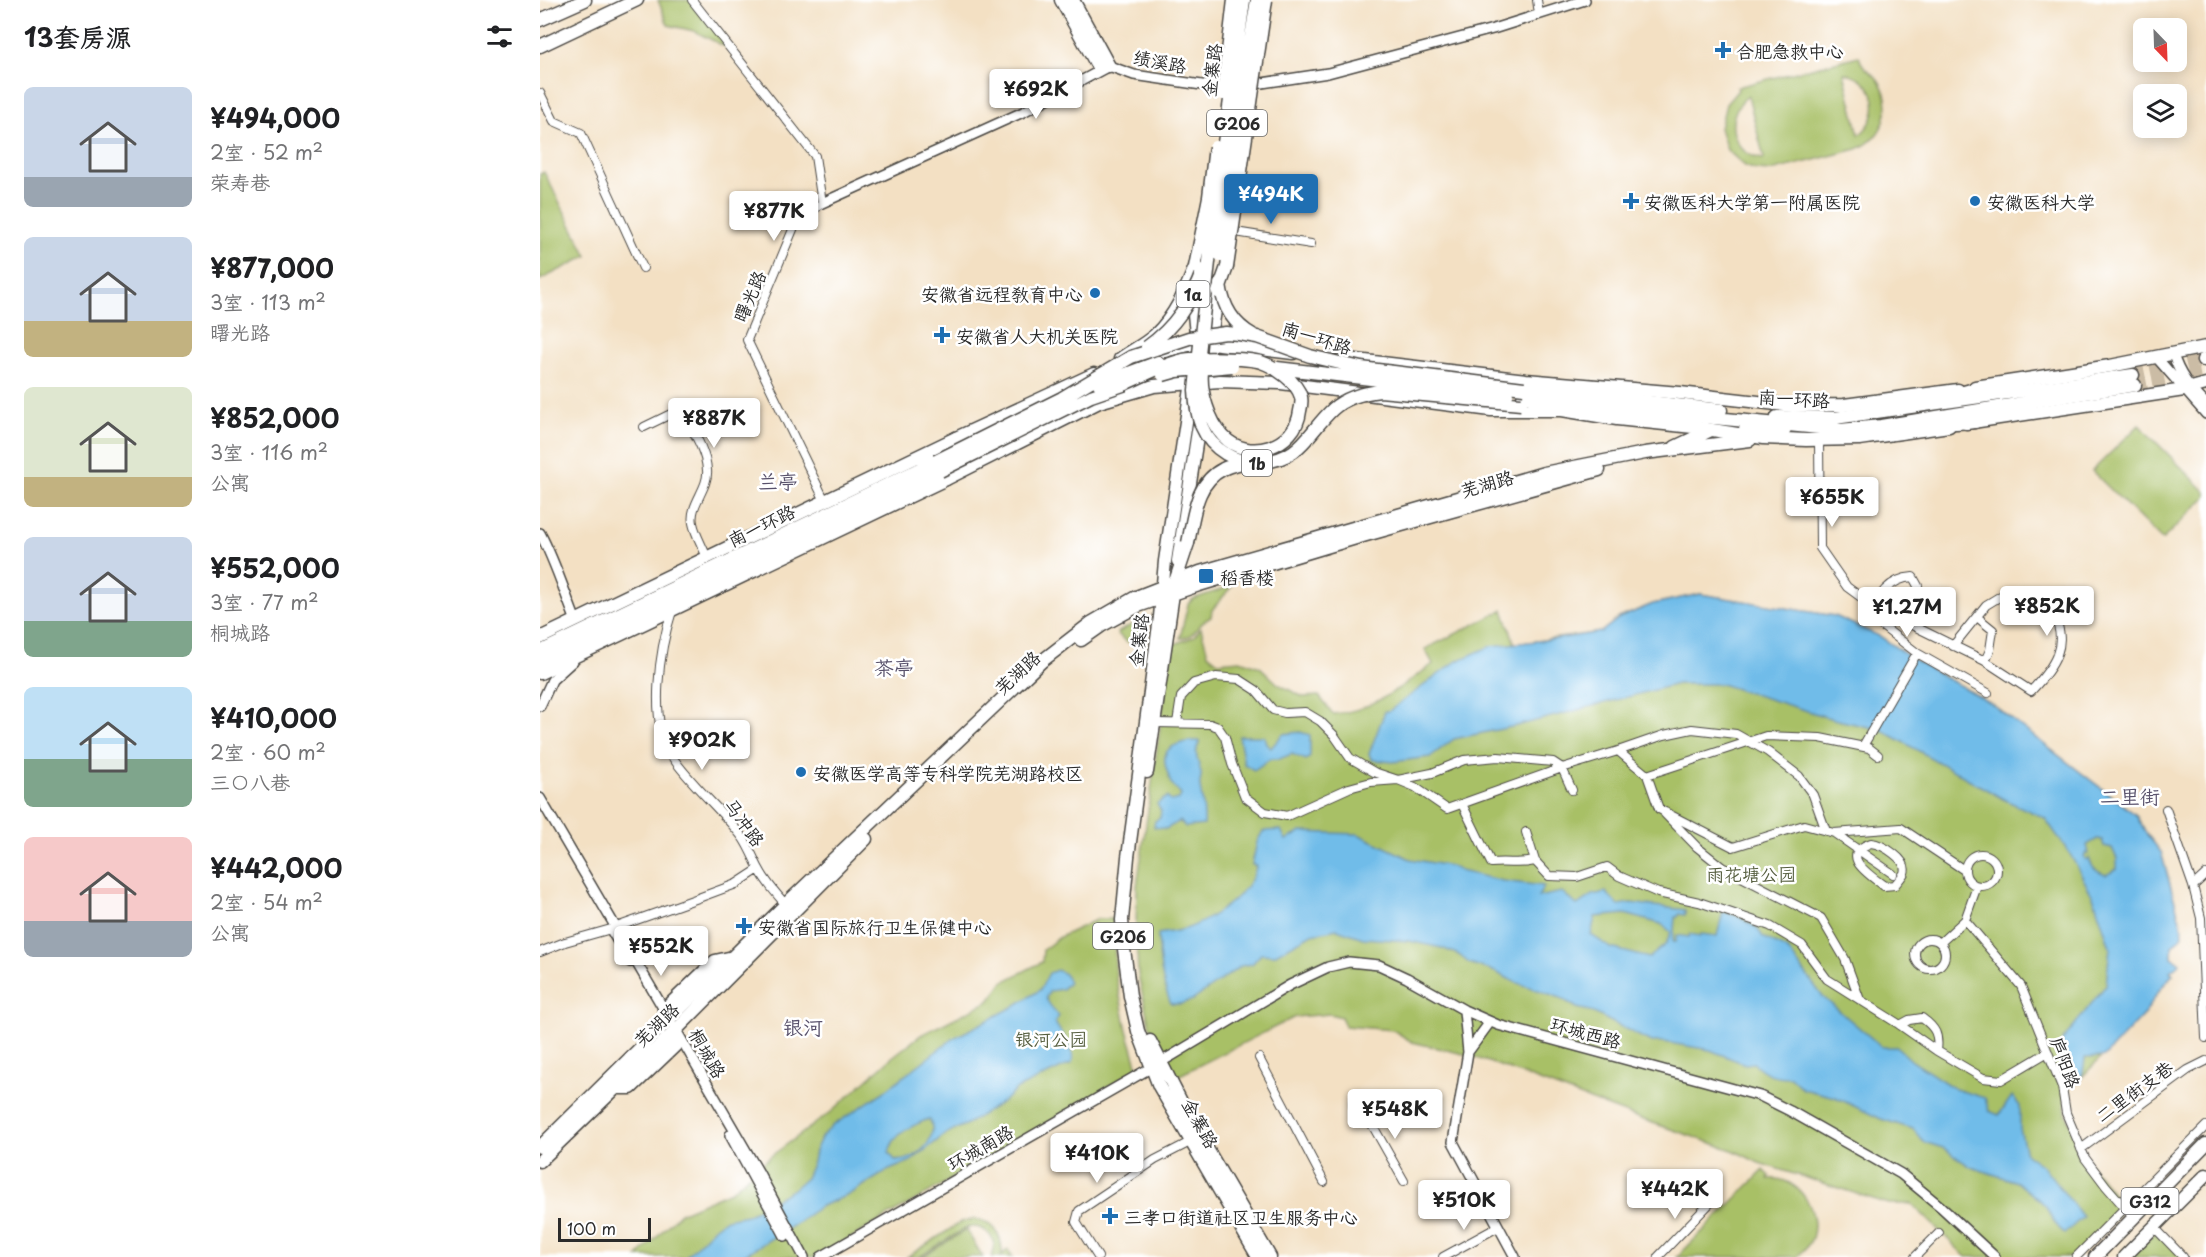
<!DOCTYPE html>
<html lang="zh">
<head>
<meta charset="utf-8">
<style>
	:root { --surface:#fff; --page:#f6f6f6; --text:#202124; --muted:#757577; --accent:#1f6fb2 }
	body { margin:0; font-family:"Playpen Sans","LXGW WenKai TC",sans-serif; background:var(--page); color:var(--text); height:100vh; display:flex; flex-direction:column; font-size:22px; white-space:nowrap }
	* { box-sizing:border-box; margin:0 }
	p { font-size:20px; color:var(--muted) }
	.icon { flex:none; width:33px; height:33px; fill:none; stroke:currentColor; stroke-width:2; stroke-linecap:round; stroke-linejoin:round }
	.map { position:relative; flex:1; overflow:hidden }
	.drawer { display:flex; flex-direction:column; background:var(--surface); width:540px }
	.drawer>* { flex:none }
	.needle { width:39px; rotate:157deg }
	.fabs { position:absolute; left:1593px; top:18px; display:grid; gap:12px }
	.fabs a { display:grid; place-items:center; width:54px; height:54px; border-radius:9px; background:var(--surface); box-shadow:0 3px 15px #0003; font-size:30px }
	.scale { position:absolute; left:18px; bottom:15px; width:93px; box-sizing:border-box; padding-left:6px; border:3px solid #2b2b2b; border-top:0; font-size:16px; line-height:21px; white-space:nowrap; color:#2b2b2b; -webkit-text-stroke:4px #fff; paint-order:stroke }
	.price { position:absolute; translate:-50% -51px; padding:0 14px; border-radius:6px; background:#fff; color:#222; font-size:20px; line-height:39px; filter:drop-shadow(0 2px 3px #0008) }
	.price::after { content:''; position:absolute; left:50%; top:36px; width:18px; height:14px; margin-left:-9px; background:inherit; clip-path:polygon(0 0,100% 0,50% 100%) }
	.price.current { background:var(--accent); color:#fff }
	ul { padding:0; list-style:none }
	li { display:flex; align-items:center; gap:18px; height:150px; padding:0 24px }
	li span { display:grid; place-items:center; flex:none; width:168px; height:120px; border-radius:9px; color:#555 }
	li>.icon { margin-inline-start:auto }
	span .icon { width:72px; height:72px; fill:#fffc; stroke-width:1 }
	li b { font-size:26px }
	h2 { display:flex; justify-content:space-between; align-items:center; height:72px; padding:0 24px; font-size:26px }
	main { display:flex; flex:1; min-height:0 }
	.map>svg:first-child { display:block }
</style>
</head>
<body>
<main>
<section class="drawer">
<h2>13套房源<svg class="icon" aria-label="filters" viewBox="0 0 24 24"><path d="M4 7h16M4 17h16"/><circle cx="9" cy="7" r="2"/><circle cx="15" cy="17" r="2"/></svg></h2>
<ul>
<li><span style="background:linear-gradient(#c9d6e8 75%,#9aa5b1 0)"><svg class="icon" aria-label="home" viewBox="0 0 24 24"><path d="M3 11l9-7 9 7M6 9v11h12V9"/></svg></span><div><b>¥494,000</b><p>2室 · 52 m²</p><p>荣寿巷</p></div></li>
<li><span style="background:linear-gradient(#c9d6e8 70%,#c2b280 0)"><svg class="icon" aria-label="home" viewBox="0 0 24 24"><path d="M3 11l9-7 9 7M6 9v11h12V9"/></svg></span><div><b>¥877,000</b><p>3室 · 113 m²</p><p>曙光路</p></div></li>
<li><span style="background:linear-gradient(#dfe7d0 75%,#c2b280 0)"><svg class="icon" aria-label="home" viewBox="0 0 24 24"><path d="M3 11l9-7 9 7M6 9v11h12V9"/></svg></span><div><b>¥852,000</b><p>3室 · 116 m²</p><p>公寓</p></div></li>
<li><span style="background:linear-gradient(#c9d6e8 70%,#7fa58c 0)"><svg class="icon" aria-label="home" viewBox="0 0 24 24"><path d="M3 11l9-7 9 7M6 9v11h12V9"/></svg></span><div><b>¥552,000</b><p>3室 · 77 m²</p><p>桐城路</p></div></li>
<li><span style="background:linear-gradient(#bfe0f5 60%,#7fa58c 0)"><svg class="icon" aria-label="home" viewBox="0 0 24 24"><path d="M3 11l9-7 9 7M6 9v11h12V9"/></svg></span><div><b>¥410,000</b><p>2室 · 60 m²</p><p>三〇八巷</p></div></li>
<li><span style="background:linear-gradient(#f6c9c9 70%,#9aa5b1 0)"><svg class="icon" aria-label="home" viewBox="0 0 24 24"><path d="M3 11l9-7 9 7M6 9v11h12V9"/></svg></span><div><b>¥442,000</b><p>2室 · 54 m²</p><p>公寓</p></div></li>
</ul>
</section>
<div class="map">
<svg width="1666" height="1257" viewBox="0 0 1666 1257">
	<rect width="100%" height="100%" fill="#fff"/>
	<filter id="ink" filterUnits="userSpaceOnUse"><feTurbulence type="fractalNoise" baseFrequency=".0167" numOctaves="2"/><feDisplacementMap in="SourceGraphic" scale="12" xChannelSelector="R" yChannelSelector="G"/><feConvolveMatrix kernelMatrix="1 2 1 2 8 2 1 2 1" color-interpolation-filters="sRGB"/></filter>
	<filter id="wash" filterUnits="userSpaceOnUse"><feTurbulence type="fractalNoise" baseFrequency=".008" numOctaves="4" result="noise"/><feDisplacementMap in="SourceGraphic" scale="24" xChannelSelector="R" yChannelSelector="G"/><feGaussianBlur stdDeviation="1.35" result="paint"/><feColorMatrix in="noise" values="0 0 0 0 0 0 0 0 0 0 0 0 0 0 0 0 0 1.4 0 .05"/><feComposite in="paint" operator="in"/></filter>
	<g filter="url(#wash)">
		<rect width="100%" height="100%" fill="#f3e0c3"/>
		<!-- green -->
		<path fill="#a8c066" stroke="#6a7648" stroke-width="1.5" fill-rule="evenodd" d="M118 0H152L190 49 154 31 128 25Z
			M1319 56C1322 70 1332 70 1339 81 1356 107 1343 138 1317 149L1231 171 1216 170 1205 166 1187 150 1180 128 1186 104 1198 90 1197 87ZM1304 73C1337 77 1345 116 1319 135ZM1208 96 1224 158 1223 159C1191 155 1182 115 1208 96Z
			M4 172 47 256 0 280V174Z
			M1599 425 1666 492V497L1622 540 1552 471Z
			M692 586 672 610 671 617C658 622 656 638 640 638L648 604 653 599Z
			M1160 594 1295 616 1341 637 1371 658 1449 702 1596 815 1605 832 1621 852 1641 924 1643 935 1632 946V957L1640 963 1630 971 1633 974 1620 989 1605 1013 1533 1086 1523 1087 1526 1113 1545 1158 1584 1207 1536 1257H1426L1372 1204H1349L1219 1163 1195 1151 1098 1118 960 1066 928 1055 872 1042 853 1030 805 1026 801 1017 790 1014 755 1017 634 1078 613 1037 609 1024 598 975 596 928 597 886 632 645 653 637 661 628 668 654 678 662 700 660 720 667 738 684 763 697 779 696 793 714C831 712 864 685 893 664L885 649 963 610 975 644 1061 632 1079 618 1113 604Z
			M598 621 605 623 601 644 586 642 577 633Z
			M558 919H573L576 978 587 1030 598 1068 537 1106 278 1257H97L140 1213 191 1191 231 1156 291 1112 351 1058 381 1035 449 1001 463 982 502 962 503 950 520 937Z
			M1224 1170 1230 1176 1228 1179C1258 1175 1281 1211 1272 1238 1269 1246 1263 1251 1257 1257H1137Z
			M434 1219C454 1221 462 1235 462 1254L468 1250 473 1257H452C459 1239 445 1223 426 1228L379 1257H367L421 1222Z
			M426 1230 443 1257H382Z
			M1617 1230 1643 1257H1590Z"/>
		<!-- water -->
		<path fill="#6fbce9" stroke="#4d748a" stroke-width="1.5" fill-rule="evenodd" d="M1160 594 1295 616 1341 637 1371 658 1449 702 1596 815 1605 832 1621 852 1641 924 1643 935 1632 946V957L1640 963 1630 971 1633 974 1620 989 1605 1013 1564 1057 1545 1058 1543 1072 1540 1079C1528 1075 1527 1058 1521 1046L1522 1041 1566 985 1570 947 1554 899 1530 854 1505 818 1465 800 1342 730 1293 719 1181 684H1137L976 726 914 739 890 757 853 762 832 760 829 754 845 711H849L917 661 951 646 1016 639 1061 632 1079 618 1113 604ZM1557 839 1562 840 1564 846 1572 848 1577 859V869L1566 875C1556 871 1552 869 1549 858L1546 860 1544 856 1546 853 1549 854 1547 845Z
			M760 732 770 735V757L766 760 752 754 739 759H730L714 770 704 764 699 736H724L726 743 731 748 743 734Z
			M650 741H660C653 753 658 760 661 773 662 777 659 782 660 787 662 800 665 811 664 825L645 827 640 821 626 829 614 827 615 821 620 818 621 811 617 804 627 797 631 801 639 799 641 795C638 790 634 787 631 783 629 781 629 776 628 774 619 751 629 745 650 741Z
			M741 830 746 840 761 832 818 834 870 859 911 866 920 871 963 881 1004 886 998 897 1022 892 1037 905 1052 895 1066 892 1078 905 1091 903 1145 910V915L1139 914 1138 917H1135L1133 942H1136L1137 935 1149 937 1150 934 1160 936 1161 934 1177 936 1183 912 1197 916 1217 928 1223 937 1248 950 1283 997 1342 1047H1357L1372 1061 1415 1089 1445 1098 1449 1111 1459 1115 1472 1096 1480 1106V1129L1486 1154 1504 1167 1543 1217 1524 1234 1515 1223 1505 1205 1477 1182 1431 1167 1403 1148 1384 1142 1373 1129 1341 1119 1295 1097 1263 1089 1250 1077C1234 1077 1225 1074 1214 1063L1205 1064 1170 1050 1124 1042H1111L1050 1011 1037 1008 1021 998 975 982 951 970 929 963 919 955 902 948 869 941 823 938 797 929 772 934 734 955 721 954 712 964 701 966 653 1000 640 1004H631C621 981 619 959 618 934 629 932 641 931 651 927 673 918 713 891 716 866L712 865 717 842 723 831ZM1085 914 1121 924 1131 932 1126 944 1109 958 1071 948 1051 935 1055 917Z
			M517 970 525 974 529 982 522 989 510 991 506 997C507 1004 515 1010 519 1016L515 1022C521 1036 536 1047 532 1063L477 1089 464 1101 427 1124 407 1133 371 1161 347 1171 308 1195 279 1207 260 1221 201 1257H145L175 1227 186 1219 207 1215 252 1190 266 1178 273 1162 275 1151 282 1136 295 1124 342 1093 414 1038 473 1007 500 990 509 973ZM386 1120H390C400 1139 374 1164 355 1160L349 1153C353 1133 371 1127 386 1120Z"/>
	</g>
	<g filter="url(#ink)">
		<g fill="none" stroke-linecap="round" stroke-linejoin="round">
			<!-- trunk-tunnel -->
			<path stroke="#cbbca5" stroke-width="12" stroke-dasharray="12 6" stroke-linecap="butt" d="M1593 375 1663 360
				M1595 385 1666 372"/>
			<!-- minor casing -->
			<g stroke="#494642" stroke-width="10">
				<path id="minor" d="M152 0 275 156 282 203 254 227 207 340 285 501
					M997 0 999 14
					M0 93 14 121 41 133 103 268
					M689 231 771 244
					M104 427 141 409C150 427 166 449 167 470 169 488 149 505 153 523 155 534 163 547 167 558
					M1279 440 1280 548 1307 587 1333 606 1445 661 1491 691C1513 668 1531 644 1512 612 1507 604 1495 596 1488 590L1469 591 1446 605 1413 646
					M132 611C120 648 108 720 131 755 149 783 182 810 203 838 209 847 213 857 218 867 225 881 237 895 248 907
					M1347 614 1355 603 1377 594 1378 586 1373 577C1351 578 1333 597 1333 619L1377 653 1448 693
					M1437 617 1453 630 1450 650 1445 661
					M615 723 670 724 678 727 685 737 692 764 705 797 725 812 747 816 809 788 831 782 858 780 875 787 907 809 1022 768 1078 751 1107 775 1119 809 1193 847 1264 825 1294 833 1361 828 1424 870
					M637 723 641 697 654 683 676 677 699 679 716 690 733 710 745 713 765 712 780 721 794 735 810 758 834 772 858 780 892 773 924 760 958 757 1013 762 1022 768 1032 790
					M1323 746 1377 653
					M1078 751 1124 735 1152 729 1196 734 1228 752 1259 776 1273 795 1286 831
					M1107 775 1226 736 1280 738 1329 748 1338 755
					M922 804 951 863C969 861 977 865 995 861
					M1626 809 1653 886 1661 918 1666 1038
					M1125 814 1157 847 1182 867 1281 918 1305 959 1320 1000
					M986 832 995 861 1009 876 1037 877 1067 867 1079 876 1118 893 1159 902 1230 926 1262 945 1287 979 1357 1023 1397 1051 1443 1078 1461 1080 1508 1052
					M1294 833 1353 874
					M1331 843C1342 844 1369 860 1364 873 1362 877 1357 882 1355 885L1344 886C1330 875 1297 855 1331 843Z
					M1425 870a16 16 0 1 1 32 0a16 16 0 1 1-32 0Z
					M1653 886 1666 874
					M1425 920 1481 986 1522 1087 1526 1113 1545 1158 1566 1186 1594 1218
					M1375 954a15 15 0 1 1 30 0a15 15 0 1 1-30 0Z
					M1400 943 1425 920 1437 886
					M0 952 25 942 71 929 161 897 196 884 219 869
					M1360 1025 1369 1020 1382 1018C1396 1028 1399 1035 1397 1051
					M719 1058 784 1182
					M813 1104a9 9 0 1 1 18 0a9 9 0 1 1-18 0Z
					M825 1112 864 1181
					M1541 1149 1648 1070 1666 1061
					M1614 1227 1643 1257
					M558 1257 536 1222 539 1211 615 1160 650 1142
					M903 1257 958 1227
					M1118 1257 1172 1201
					M1375 1257 1399 1233
					M1536 1257 1666 1126"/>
			</g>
			<!-- tertiary casing -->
			<g stroke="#494642" stroke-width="12">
				<path id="tertiary" d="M709 85 788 73 953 29 1045 0
					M282 203 483 112 569 66 594 75 689 89
					M1633 354C1639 375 1650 388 1666 404
					M1616 357 1666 414
					M0 533C15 561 24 591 36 621
					M0 706 12 680 33 661
					M0 798 126 1013
					M71 930 90 962
					M924 1011 928 1052 913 1142 975 1257
					M133 1025 219 1173 264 1257
					M928 1052 950 1022
					M190 1135 245 1236
					M281 1257 633 1055 750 985 788 967 809 962 839 965 867 978 924 1010 958 1025 1220 1096 1250 1111 1361 1174 1401 1207 1455 1257"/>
			</g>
			<!-- primary casing -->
			<g stroke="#494642" stroke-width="15">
				<path id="primary" d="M521 0 559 69
					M533 0 569 66
					M0 20 45 0
					M0 46 97 0
					M657 344 654 314 658 284
					M625 351 657 343H671L753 353
					M791 357 986 380 1140 393 1253 406 1304 405 1418 390
					M580 359C591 351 605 344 615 335 635 316 645 292 655 267
					M652 382 625 561 620 617 588 857 582 920 584 949 590 996 598 1031 619 1086 718 1257
					M1435 387 1570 366 1666 347
					M1426 423 1644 390
					M1205 429H1245
					M1135 447 1171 430
					M638 561 660 418
					M0 638 416 438 554 374
					M541 640 561 626 598 606 659 585 826 535 1059 470
					M0 673 406 479 559 402 614 386 680 381 741 383 951 410H1022L1077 419 1153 427 1223 438 1266 440 1319 439 1409 426
					M607 772 634 587
					M124 1010 175 961 193 957
					M610 1041 652 1123 730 1257
					M75 1088H91L138 1043
					M0 1147 246 904 502 661 551 623 596 597 660 572 1004 473 1105 453 1210 440
					M0 1161 136 1030 326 839"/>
			</g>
			<!-- trunk casing -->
			<g stroke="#494642" stroke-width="15">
				<path id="trunk" d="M1663 360 1666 359
					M666 368 679 285
					M984 388 1181 410
					M1644 390 1666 384
					M983 397 1037 405 1301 430 1341 426 1595 385
					M1406 397 1445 386
					M1237 417 1295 418 1593 375
					M1397 424 1435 422
					M383 462 416 438
					M384 485 406 479
					M635 582 648 543
					M0 652 396 461
					M0 662 400 471
					M1555 1257 1666 1144
					M1584 1257 1666 1175"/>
			</g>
			<!-- minor -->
			<use href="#minor" stroke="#fff" stroke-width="8"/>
			<!-- tertiary -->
			<use href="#tertiary" stroke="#fff" stroke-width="9"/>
			<!-- primary -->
			<use href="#primary" stroke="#fff" stroke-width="12"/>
			<!-- trunk -->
			<use href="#trunk" stroke="#fff" stroke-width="12"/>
			<!-- trunk-bridge casing -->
			<g stroke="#494642" stroke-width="15" stroke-linecap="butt">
				<path id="trunk-bridge" d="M704 0 675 207 655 390C656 417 662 440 686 454 697 461 708 463 721 462 761 460 768 432 793 409 806 397 823 393 840 391L981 404
					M683 94 694 0
					M681 221 717 0
					M680 255 686 213
					M655 267 669 197 675 147
					M680 284C683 307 693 324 713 335
					M678 292 687 267 726 0
					M607 347C635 327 651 302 663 270
					M737 368 967 395
					M623 375 637 371 692 366
					M559 384 618 362
					M579 386C600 378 621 365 643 360 658 357 707 358 721 362 736 367 757 382 761 397 762 401 761 407 760 411 756 447 708 463 683 436 669 421 660 392 662 372
					M396 461 522 398 591 357 649 338 686 333 699 334 717 337 770 356 821 368 984 388
					M400 471 551 396 586 384
					M648 543C654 516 655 483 683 469 690 465 699 464 706 462"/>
			</g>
			<!-- trunk-bridge -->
			<use href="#trunk-bridge" stroke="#fff" stroke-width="12"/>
		</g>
	</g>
	<!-- markers -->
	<g fill="#1f6fb2" stroke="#fff" stroke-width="2">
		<path d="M1180 41h6v6h6v6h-6v6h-6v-6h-6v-6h6z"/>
		<path d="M1088 192h6v6h6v6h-6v6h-6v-6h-6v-6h6z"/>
		<circle cx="1435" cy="201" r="6"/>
		<circle cx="555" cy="293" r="6"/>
		<path d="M399 326h6v6h6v6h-6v6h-6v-6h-6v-6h6z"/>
		<rect x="658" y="568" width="16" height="16" rx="3"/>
		<circle cx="261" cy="772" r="6"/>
		<path d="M201 917h6v6h6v6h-6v6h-6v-6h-6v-6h6z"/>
		<path d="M567 1207h6v6h6v6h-6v6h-6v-6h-6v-6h6z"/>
	</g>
	<g text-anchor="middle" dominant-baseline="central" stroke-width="5" stroke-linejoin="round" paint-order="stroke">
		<!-- shield labels -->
		<g fill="#fff" stroke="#6b6b6b" stroke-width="1.5">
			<rect x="667" y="110" width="60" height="26" rx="4.5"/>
			<rect x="636.5" y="281" width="33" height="26" rx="4.5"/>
			<rect x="702" y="450" width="30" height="26" rx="4.5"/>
			<rect x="553" y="923" width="60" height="26" rx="4.5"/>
			<rect x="1581.5" y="1188" width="57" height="26" rx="4.5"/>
		</g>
		<g font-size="16" font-weight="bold" fill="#2b2b2b">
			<text x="697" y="123">G206</text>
			<text x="653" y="294">1a</text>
			<text x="717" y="463">1b</text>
			<text x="583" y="936">G206</text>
			<text x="1610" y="1201">G312</text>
		</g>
		<!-- poi labels -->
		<g font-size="18" fill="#2b2b2b" stroke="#fff" text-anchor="start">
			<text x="1196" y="50">合肥急救中心</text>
			<text x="1104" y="201">安徽医科大学第一附属医院</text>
			<text x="1447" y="201">安徽医科大学</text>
			<text x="543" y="293" text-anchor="end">安徽省远程教育中心</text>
			<text x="416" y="335">安徽省人大机关医院</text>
			<text x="680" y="576">稻香楼</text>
			<text x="273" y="772">安徽医学高等专科学院芜湖路校区</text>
			<text x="218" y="926">安徽省国际旅行卫生保健中心</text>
			<text x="584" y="1216">三孝口街道社区卫生服务中心</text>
		</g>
		<!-- street labels -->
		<g font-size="18" fill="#2b2b2b" stroke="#fff">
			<text transform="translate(620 61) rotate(11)">绩溪路</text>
			<text transform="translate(671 70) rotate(-83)">金寨路</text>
			<text transform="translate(209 296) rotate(-67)">曙光路</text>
			<text transform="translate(777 337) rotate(17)">南一环路</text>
			<text transform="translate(1254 398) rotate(3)">南一环路</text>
			<text transform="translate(947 483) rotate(-16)">芜湖路</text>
			<text transform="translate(221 525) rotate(-26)">南一环路</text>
			<text transform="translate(598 640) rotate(-83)">金寨路</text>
			<text transform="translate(477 672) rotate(-43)">芜湖路</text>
			<text transform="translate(205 822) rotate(54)">马冲路</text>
			<text transform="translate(116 1024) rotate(-44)">芜湖路</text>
			<text transform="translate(1046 1032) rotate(15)">环城西路</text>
			<text transform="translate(168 1053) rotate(60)">桐城路</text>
			<text transform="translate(1526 1062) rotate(70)">庐阳路</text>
			<text transform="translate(1594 1091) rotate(-36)">二里街支巷</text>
			<text transform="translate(661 1123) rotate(61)">金寨路</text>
			<text transform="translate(440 1147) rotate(-30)">环城南路</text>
		</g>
		<!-- park labels -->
		<g font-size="18" fill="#575f40" stroke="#fff">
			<text x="1211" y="873">雨花塘公园</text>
			<text x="511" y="1038">银河公园</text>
		</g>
		<!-- neighbourhood labels -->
		<g font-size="20" fill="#59526c" stroke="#fff">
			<text x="238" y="481">兰亭</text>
			<text x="354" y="667">茶亭</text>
			<text x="1590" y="796">二里街</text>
			<text x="263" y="1027">银河</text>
		</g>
	</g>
</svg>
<div class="fabs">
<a><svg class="needle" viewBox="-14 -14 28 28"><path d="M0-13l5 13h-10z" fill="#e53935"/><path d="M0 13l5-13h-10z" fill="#757577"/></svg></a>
<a><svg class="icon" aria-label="layers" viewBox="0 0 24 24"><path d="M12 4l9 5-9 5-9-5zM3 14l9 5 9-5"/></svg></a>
</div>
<div class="scale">100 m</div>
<b class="price" style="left:496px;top:120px">¥692K</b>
<b class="price current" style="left:731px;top:225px">¥494K</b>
<b class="price" style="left:234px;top:242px">¥877K</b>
<b class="price" style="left:174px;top:449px">¥887K</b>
<b class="price" style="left:1292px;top:528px">¥655K</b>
<b class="price" style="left:1507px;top:637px">¥852K</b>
<b class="price" style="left:1367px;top:638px">¥1.27M</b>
<b class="price" style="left:162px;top:771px">¥902K</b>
<b class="price" style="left:121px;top:977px">¥552K</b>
<b class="price" style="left:855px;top:1140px">¥548K</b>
<b class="price" style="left:557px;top:1184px">¥410K</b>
<b class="price" style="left:1135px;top:1220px">¥442K</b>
<b class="price" style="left:924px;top:1231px">¥510K</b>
</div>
</main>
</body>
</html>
